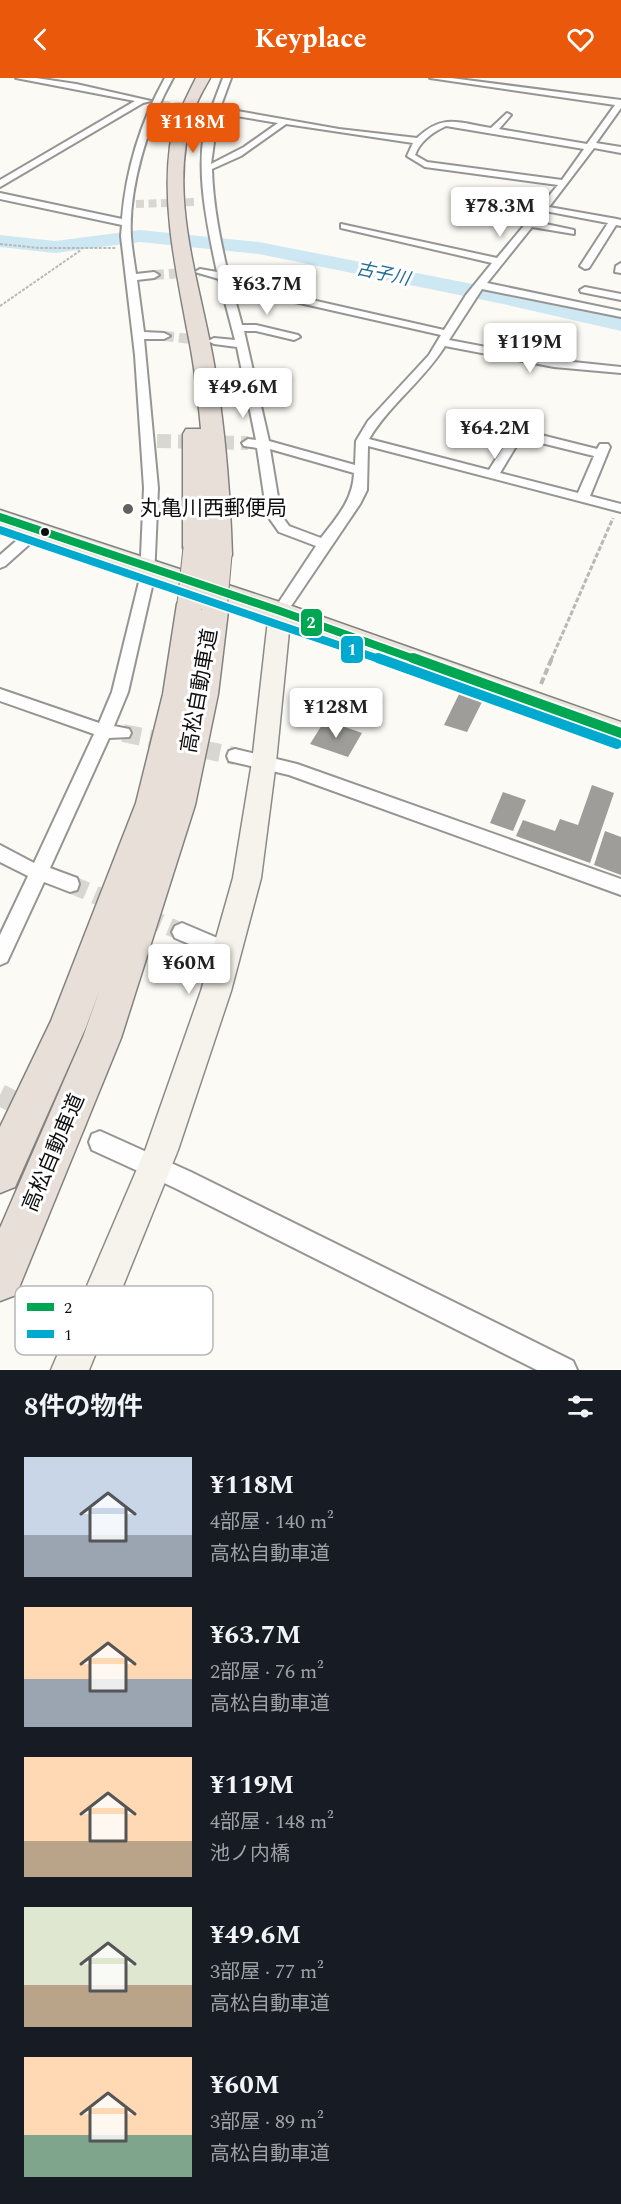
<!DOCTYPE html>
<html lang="ja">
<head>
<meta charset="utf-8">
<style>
	:root { --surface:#171b24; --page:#20242c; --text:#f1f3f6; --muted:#9ea1a6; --accent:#ea580c }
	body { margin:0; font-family:Spectral,"Noto Sans JP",serif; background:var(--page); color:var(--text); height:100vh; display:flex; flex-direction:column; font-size:22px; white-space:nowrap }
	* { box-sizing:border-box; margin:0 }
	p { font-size:20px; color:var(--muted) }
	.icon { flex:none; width:33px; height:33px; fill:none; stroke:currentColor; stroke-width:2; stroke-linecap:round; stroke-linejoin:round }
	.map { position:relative; height:1292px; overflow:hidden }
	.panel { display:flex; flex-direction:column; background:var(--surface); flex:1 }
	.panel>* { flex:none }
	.price { position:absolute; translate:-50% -51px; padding:0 14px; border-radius:6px; background:#fff; color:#222; font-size:20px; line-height:39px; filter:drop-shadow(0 2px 3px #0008) }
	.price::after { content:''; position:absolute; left:50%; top:36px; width:18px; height:14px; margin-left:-9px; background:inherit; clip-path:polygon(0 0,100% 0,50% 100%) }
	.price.selected { background:var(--accent); color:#fff }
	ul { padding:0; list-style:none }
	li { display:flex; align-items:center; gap:18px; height:150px; padding:0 24px }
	li span { display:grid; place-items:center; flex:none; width:168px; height:120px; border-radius:0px; color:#555 }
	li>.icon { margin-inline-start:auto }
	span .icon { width:72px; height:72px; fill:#fffc; stroke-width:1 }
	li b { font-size:26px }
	h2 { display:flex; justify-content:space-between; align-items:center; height:72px; padding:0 24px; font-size:26px }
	header { display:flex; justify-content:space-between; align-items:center; height:78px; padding:0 24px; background:var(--accent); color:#fff; font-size:27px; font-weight:700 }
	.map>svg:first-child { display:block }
</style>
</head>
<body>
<header><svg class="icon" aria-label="back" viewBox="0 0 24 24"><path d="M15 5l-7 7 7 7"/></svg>Keyplace<svg class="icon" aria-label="heart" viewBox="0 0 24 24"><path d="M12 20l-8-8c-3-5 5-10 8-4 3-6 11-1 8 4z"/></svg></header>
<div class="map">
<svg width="621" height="1292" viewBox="0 0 621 1292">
	<rect width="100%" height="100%" fill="#fbfaf5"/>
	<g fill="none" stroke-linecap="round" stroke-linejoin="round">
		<!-- river -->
		<path fill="#cee8f3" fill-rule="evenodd" d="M140 152 259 164 503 212 621 239V253L503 226 259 176 140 164 55 175 0 169V157L55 163Z"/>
	</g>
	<!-- building -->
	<path fill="#9f9d9a" d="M461 612 484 620 467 654 444 647Z
		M325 642 362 655 348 679 310 666Z
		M592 707 614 715 590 785 516 758 523 742 555 753 560 741 578 747Z
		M503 714 526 722 513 753 490 745Z
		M605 753 621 759V797L594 787Z"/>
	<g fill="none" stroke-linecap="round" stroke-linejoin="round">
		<!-- street-tunnel-far4 -->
		<path stroke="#d8d7d2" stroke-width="8" stroke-dasharray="8 4.5" stroke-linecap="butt" d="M162 27 204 30
			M136 126 197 124"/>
		<!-- street-tunnel-far3 -->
		<path stroke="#d8d7d2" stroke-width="10" stroke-dasharray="10 5" stroke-linecap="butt" d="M154 197 200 194
			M164 258 210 263"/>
		<!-- street-tunnel-far2 -->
		<path stroke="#d8d7d2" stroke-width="14" stroke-dasharray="14 7" stroke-linecap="butt" d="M157 363 248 365"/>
		<!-- street-tunnel-far1 -->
		<path stroke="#d8d7d2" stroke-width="18" stroke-dasharray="18 9" stroke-linecap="butt" d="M123 655 235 678
			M70 806 182 854"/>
		<!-- street-tunnel -->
		<path stroke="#d8d7d2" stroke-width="22" stroke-dasharray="22 11" stroke-linecap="butt" d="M0 1017 31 1032
			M63 1047 100 1064"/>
		<!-- street casing -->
		<g stroke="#959593" stroke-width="4">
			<path id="street" d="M16 0H36L76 6 151 23 143 25 0 109V102L135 23Z
				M165 0H173C149 42 128 110 131 159 132 171 134 183 136 196L154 194 159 197 154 200 137 202 144 254 164 255 170 258 164 261H144L158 410 154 500 128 614 114 648 129 651 131 655 129 659 109 660 50 790 77 800 79 806 77 812 70 814 44 804 7 884 0 887V857L28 798 0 784V767L34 785 94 656 0 623V611L99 645 112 614 140 500 144 410 135 277 121 158 122 147 0 121V115L122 141C126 92 141 43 165 0Z
				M223 0H231L220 30 339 51 417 60C443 35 459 45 491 50L507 35 511 37 499 51 587 66 615 27 430 0H451L621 22V30L596 65 621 69V75L594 70 549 129 617 141 621 142V148L616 147 589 190 585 191 580 188 608 145 545 133 536 144 574 152V156L532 149 487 205 621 233V239L482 211 449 262 554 282 621 289V295L554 289 445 268C424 302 390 326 369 361L489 392 519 344 523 343 529 347 525 353 597 371 600 366H608L610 369 590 418 621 426V434L368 368 367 412 360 426 285 537H275L273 533 316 468 279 454 267 437 257 370 244 368 242 365 248 361 256 362 237 269 214 266 208 263 214 260 235 262 219 201 195 194 200 191 217 194C207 146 192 81 210 33L200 30 204 28 212 29ZM218 35 278 45 244 69 211 86ZM286 46 413 65 407 78 425 89 558 107 497 180 341 146V150L492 185 466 217 444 252 281 215 277 211V206L228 196C220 161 213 127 212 91L241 78ZM446 48 584 71 562 102 427 84 415 77C420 63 433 54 446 48ZM230 203 267 210V214L273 219 441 257 429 277 368 343 356 363 355 387 269 363 244 253H256L294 262 300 259 298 257 256 247H242ZM521 360 594 378 578 415 500 395ZM270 371 354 395C353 422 337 439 321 460L289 448 281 437Z
				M621 185V195L615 194 616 188Z
				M585 209 621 216V222L581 214 580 212Z
				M37 448 44 452 42 455 5 488 0 490V477L32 449Z
				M235 671 297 686 621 801V817L289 697 229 683 227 678 229 673Z
				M182 845 234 867 237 873 234 879 227 882 175 860 172 854 175 848Z
				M100 1053 191 1094 573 1283 577 1292H537L175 1110 92 1072 89 1064 92 1056Z"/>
		</g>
		<!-- secondary casing -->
		<g stroke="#8c8b89" stroke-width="3">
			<path id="secondary" d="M280 526 288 528 291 533 276 684 261 800 231 913 178 1072 89 1292H51L146 1070 201 913 233 800 252 684 269 533 272 528Z"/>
		</g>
		<!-- primary casing -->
		<g stroke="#838280" stroke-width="3">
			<path id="primary" d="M0 432 289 527 621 644V665L271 539 0 447Z"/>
		</g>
		<!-- highway casing -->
		<g stroke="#838280" stroke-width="3">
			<path id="highway" d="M196 0H210C204 11 197 22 194 33 166 115 200 204 214 286 225 349 230 413 232 477L228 483 219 485 210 483 206 474 196 478 187 476 183 470V356L186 351H201C198 317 194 284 187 251 176 191 162 130 170 68 174 43 185 22 196 0Z
				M190 517 200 520 203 529 214 524 224 526 228 533 218 616 195 727 121 960 16 1217 0 1223V1150L83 959 100 911 86 949 15 1109 0 1115V1049L51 943 136 725 163 616 177 526 180 520Z"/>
		</g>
		<!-- path-far2 -->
		<path stroke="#b9b9b8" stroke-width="2" stroke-dasharray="3 1.5" stroke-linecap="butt" d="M0 166 40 170H116
			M0 228 81 172"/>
		<!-- path-far1 -->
		<path stroke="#b9b9b8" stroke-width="3" stroke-dasharray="5 2" stroke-linecap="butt" d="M551 582 613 440"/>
		<!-- path -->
		<path stroke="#b9b9b8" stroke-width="4" stroke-dasharray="7 3" stroke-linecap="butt" d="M541 606 552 580"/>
		<!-- street -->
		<use href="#street" fill="#fefefe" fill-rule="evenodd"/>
		<!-- secondary -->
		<use href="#secondary" fill="#f5f3eb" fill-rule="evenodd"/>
		<!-- primary -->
		<use href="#primary" fill="#ebe6dc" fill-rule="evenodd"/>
		<!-- highway -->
		<use href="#highway" fill="#e8dfd8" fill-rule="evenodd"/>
		<!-- highway-bridge casing -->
		<g stroke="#838280" stroke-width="27" stroke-linecap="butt">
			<path id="highway-bridge" d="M190 526 196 470
				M214 533 219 477"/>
		</g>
		<!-- highway-bridge -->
		<use href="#highway-bridge" stroke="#e8dfd8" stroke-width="25"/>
		<!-- bus-1-far1 casing -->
		<g stroke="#fff" stroke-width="11">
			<path id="bus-1-far1" d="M0 439 280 533 417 582"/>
		</g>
		<!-- bus-1 casing -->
		<g stroke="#fff" stroke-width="14">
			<path id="bus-1" d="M413 580 621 655"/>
		</g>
		<!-- bus-2-far1 casing -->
		<g stroke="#fff" stroke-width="11">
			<path id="bus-2-far1" d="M0 452 382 582"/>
		</g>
		<!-- bus-2 casing -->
		<g stroke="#fff" stroke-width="14">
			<path id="bus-2" d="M378 580 617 666"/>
		</g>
		<!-- bus-1-far1 -->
		<use href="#bus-1-far1" stroke="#00a651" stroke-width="8"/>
		<!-- bus-1 -->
		<use href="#bus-1" stroke="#00a651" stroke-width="10"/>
		<!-- bus-2-far1 -->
		<use href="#bus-2-far1" stroke="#00a9ce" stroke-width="8"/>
		<!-- bus-2 -->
		<use href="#bus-2" stroke="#00a9ce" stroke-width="10"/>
	</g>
	<!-- markers -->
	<circle fill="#626160" stroke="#fff" stroke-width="2" cx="128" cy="431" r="6"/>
	<circle fill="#0f0f0f" stroke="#fff" stroke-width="2" cx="45" cy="454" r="5"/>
	<g text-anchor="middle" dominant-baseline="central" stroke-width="6" stroke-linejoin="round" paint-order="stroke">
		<!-- far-water labels -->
		<g font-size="18" font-style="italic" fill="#206d99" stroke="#fff">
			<text transform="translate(383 196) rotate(12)">古子川</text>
		</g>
		<!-- poi labels -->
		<g font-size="21" fill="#0f0f0f" stroke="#fff" text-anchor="start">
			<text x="140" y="431">丸亀川西郵便局</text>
		</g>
		<!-- street labels -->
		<g font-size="21" fill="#0f0f0f" stroke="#fff">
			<text transform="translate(200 613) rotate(-80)">高松自動車道</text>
			<text transform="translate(54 1075) rotate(-67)">高松自動車道</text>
		</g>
	</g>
	<!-- legend -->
	<rect x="15" y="1208" width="198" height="69" rx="9" fill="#fff" stroke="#b7b7b7" stroke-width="1.5"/>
	<rect x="27" y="1225" width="27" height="8" fill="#00a651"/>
	<rect x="27" y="1252" width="27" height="8" fill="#00a9ce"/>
	<g font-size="16" fill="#0f0f0f">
		<text x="64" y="1235">2</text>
		<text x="64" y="1262">1</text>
	</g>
	<g stroke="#fff" stroke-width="2">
		<rect x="300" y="530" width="23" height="29" rx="6" fill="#00a651"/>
		<rect x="340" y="557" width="24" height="29" rx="6" fill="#00a9ce"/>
	</g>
	<g font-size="16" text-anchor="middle" font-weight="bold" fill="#fff">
		<text x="311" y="550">2</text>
		<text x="352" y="577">1</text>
	</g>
</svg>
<b class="price selected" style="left:193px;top:76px">¥118M</b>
<b class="price" style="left:500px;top:160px">¥78.3M</b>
<b class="price" style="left:267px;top:238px">¥63.7M</b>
<b class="price" style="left:530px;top:296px">¥119M</b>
<b class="price" style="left:243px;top:341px">¥49.6M</b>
<b class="price" style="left:495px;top:382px">¥64.2M</b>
<b class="price" style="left:336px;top:661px">¥128M</b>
<b class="price" style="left:189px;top:917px">¥60M</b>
</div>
<section class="panel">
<h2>8件の物件<svg class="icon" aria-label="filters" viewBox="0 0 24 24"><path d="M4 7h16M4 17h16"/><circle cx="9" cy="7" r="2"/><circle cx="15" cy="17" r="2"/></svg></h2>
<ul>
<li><span style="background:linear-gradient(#c9d6e8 65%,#9aa5b1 0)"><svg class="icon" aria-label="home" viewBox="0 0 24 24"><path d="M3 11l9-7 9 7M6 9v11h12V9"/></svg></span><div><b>¥118M</b><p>4部屋 · 140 m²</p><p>高松自動車道</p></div></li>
<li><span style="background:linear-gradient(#ffd9b3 60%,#9aa5b1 0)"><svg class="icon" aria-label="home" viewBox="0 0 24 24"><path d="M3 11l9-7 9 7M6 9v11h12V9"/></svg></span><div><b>¥63.7M</b><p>2部屋 · 76 m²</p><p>高松自動車道</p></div></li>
<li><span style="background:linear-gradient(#ffd9b3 70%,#b9a48a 0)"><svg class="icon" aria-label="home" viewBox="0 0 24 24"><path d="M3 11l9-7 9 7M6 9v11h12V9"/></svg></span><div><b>¥119M</b><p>4部屋 · 148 m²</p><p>池ノ内橋</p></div></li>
<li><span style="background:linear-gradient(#dfe7d0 65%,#b9a48a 0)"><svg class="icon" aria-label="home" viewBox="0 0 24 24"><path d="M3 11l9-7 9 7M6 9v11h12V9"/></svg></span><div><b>¥49.6M</b><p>3部屋 · 77 m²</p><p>高松自動車道</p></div></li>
<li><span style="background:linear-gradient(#ffd9b3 65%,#7fa58c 0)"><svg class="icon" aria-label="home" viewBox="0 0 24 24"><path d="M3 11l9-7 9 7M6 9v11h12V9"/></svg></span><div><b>¥60M</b><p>3部屋 · 89 m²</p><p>高松自動車道</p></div></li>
</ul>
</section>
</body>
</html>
